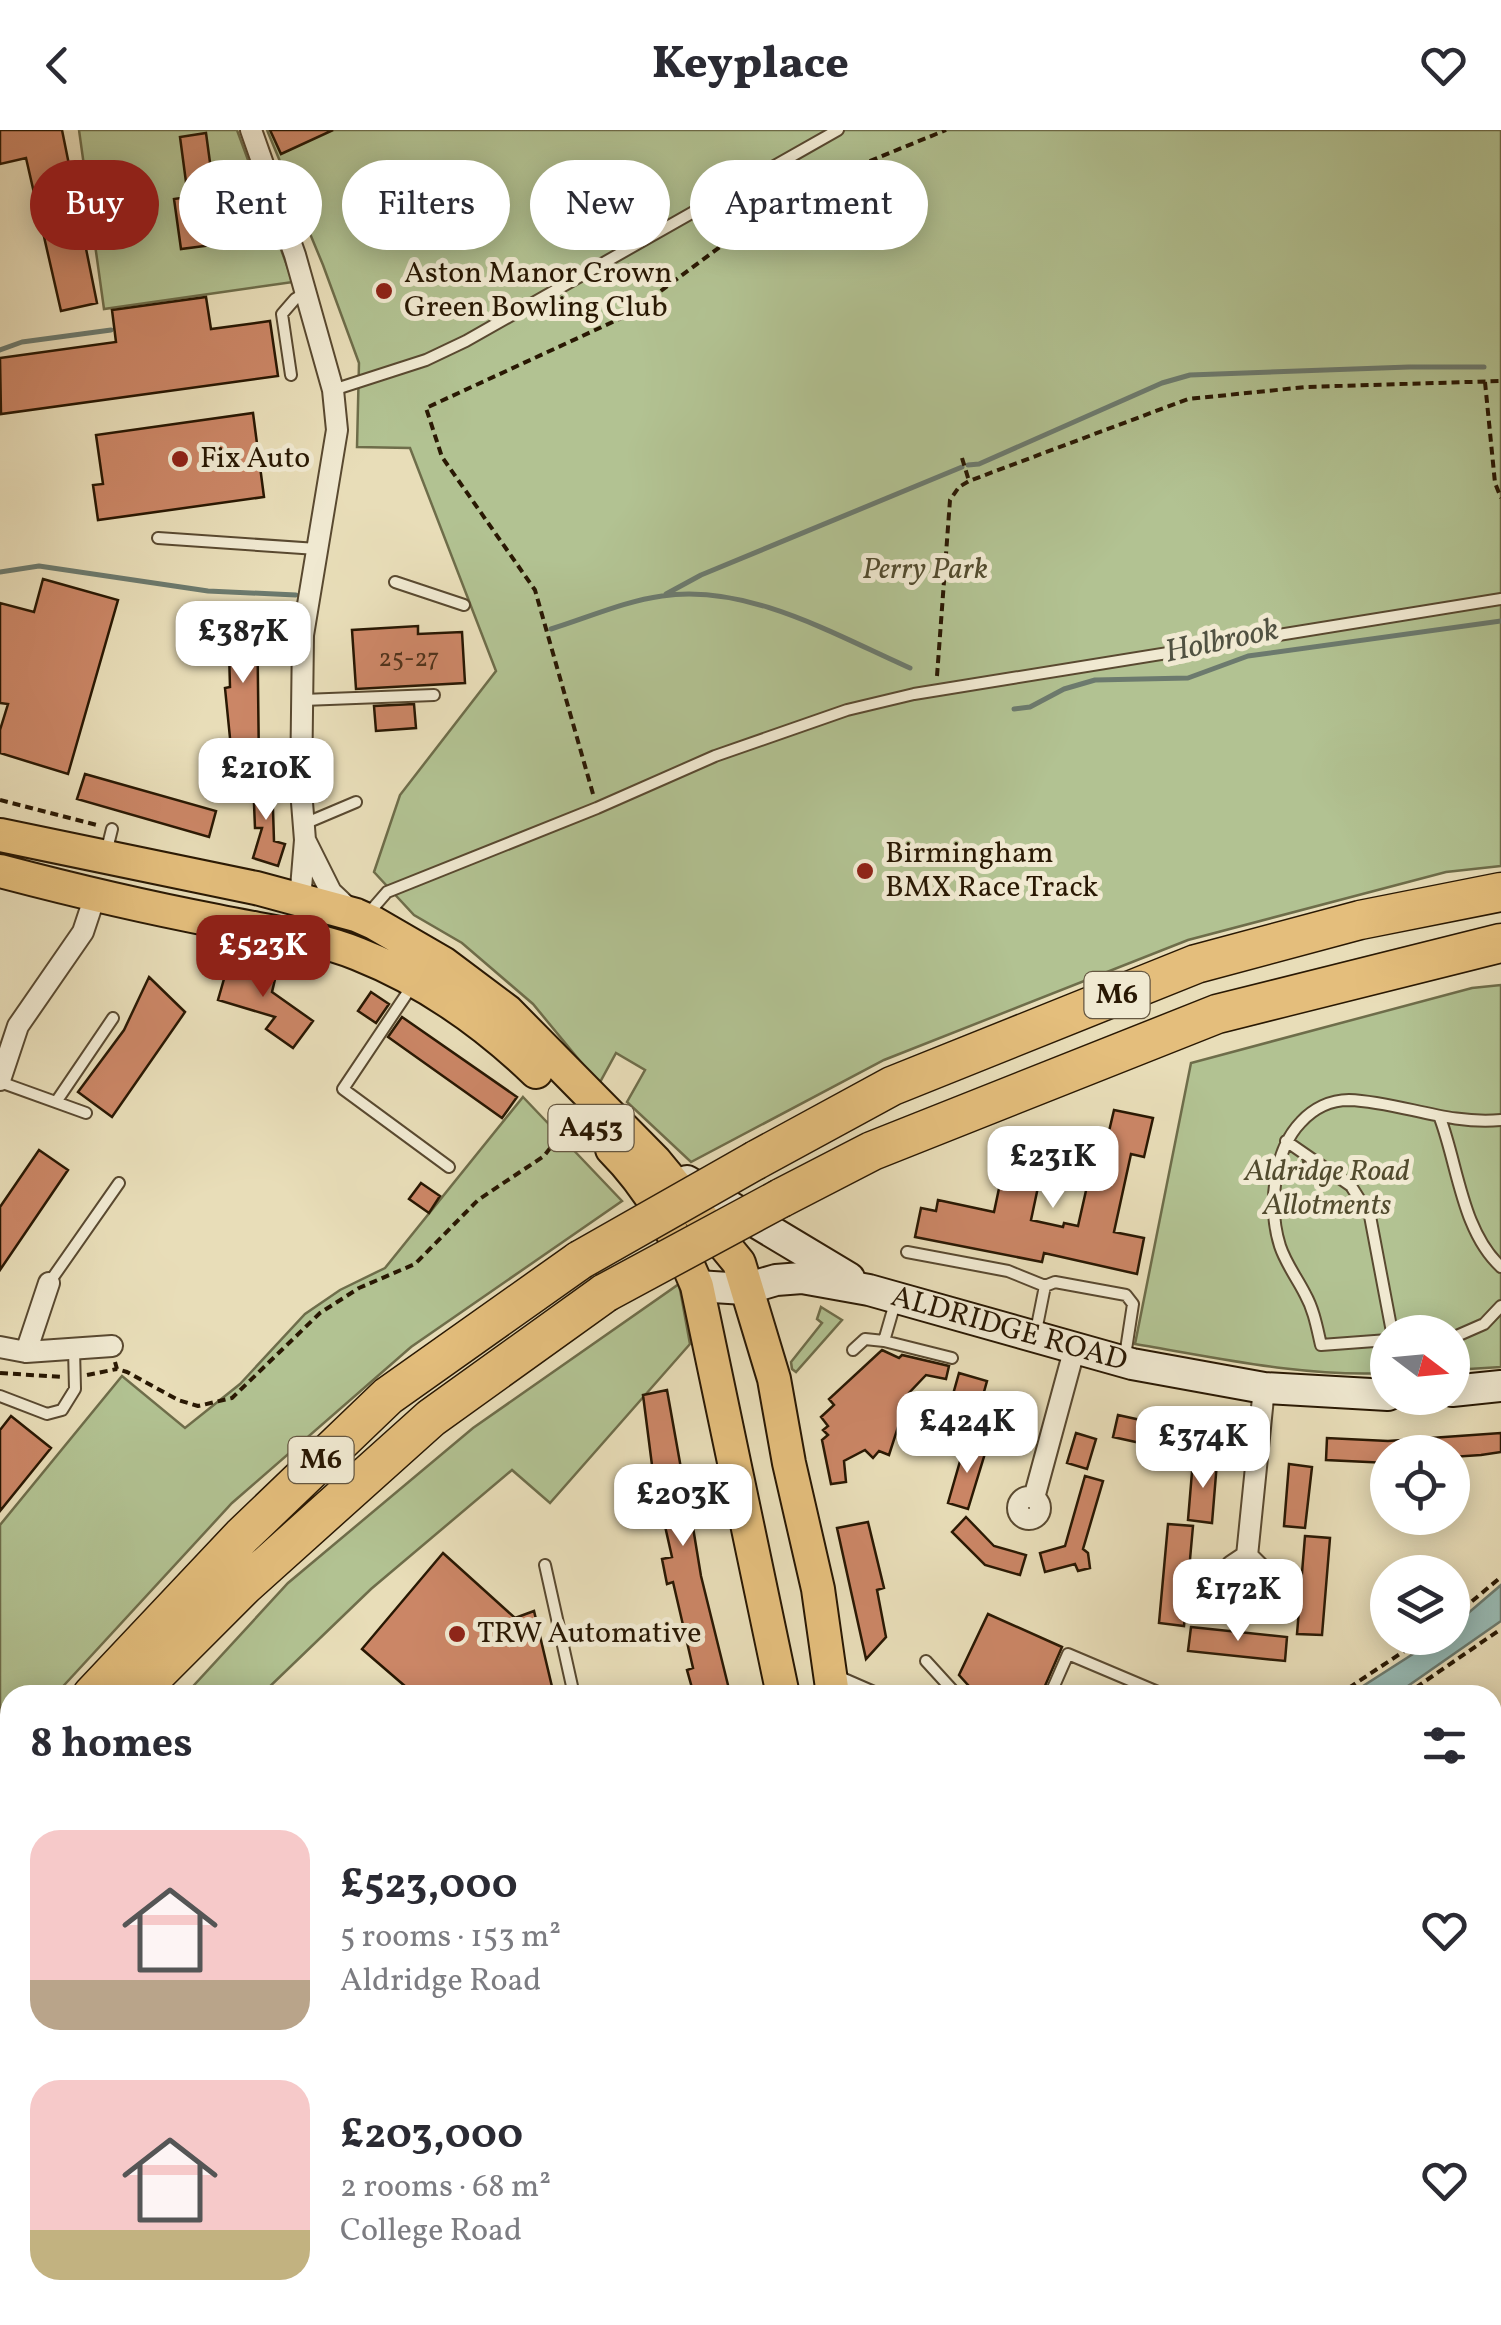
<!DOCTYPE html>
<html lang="en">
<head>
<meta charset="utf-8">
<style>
	:root { --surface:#fff; --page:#f7f7f7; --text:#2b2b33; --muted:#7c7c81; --accent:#8f2418 }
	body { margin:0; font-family:Vollkorn,serif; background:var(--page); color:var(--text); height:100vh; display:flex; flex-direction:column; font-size:38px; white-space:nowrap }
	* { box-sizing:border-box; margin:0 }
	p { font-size:32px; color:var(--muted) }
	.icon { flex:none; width:55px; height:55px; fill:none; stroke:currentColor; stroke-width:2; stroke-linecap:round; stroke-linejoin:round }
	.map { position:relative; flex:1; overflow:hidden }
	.drawer { position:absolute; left:0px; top:1555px; width:1502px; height:640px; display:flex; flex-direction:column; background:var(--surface); border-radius:30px 30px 0 0; box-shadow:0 5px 25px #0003 }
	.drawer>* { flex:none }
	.top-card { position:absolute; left:30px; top:30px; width:1000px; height:90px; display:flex; gap:20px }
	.needle { width:65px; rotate:106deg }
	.fabs { position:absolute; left:1370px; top:1185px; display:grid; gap:20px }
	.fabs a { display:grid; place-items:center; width:100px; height:100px; border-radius:50%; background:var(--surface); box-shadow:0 5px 25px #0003; font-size:50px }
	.price { position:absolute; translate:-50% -85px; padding:0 22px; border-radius:20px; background:#fff; color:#222; font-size:32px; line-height:65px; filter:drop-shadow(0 2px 5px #0008) }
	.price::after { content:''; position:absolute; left:50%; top:60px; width:30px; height:22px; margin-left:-15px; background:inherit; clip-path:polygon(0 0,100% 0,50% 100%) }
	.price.selected { background:var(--accent); color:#fff }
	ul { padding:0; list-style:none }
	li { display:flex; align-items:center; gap:30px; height:250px; padding:0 30px }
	li span { display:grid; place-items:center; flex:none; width:280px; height:200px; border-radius:30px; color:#555 }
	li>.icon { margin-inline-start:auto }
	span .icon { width:120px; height:120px; fill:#fffc; stroke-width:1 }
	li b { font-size:42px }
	h2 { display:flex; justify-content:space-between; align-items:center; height:120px; padding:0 30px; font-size:42px }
	.pill { padding:0 35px; border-radius:45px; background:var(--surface); box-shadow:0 5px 25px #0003; font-size:35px; line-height:90px }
	.pill.selected { background:var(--accent); color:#fff }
	header { display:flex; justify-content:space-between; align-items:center; height:130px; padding:0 30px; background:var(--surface); font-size:45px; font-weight:800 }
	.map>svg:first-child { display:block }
</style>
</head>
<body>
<header><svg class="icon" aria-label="back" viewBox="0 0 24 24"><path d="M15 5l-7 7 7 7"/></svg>Keyplace<svg class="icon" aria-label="heart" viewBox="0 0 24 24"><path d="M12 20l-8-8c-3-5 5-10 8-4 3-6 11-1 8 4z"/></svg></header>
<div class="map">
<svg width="1501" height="2195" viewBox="0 0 1501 2195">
	<rect width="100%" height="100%" fill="#e8ddb8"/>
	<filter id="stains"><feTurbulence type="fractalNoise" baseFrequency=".002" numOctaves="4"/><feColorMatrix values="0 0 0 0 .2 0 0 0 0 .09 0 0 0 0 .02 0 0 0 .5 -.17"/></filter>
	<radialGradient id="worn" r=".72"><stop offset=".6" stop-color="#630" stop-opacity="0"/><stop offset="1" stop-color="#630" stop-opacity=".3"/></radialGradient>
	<!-- green -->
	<path fill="#b2c292" stroke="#6e6d4a" stroke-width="2.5" d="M79 0H237L293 152 104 179Z
		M267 0H1501V736L1446 742 1188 810 884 930 691 1032 627 972 645 940 616 923 599 954 533 874 462 813 414 785 374 742 400 665 496 541 410 318 357 317 359 233 323 135Z
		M1501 855V1237L1453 1240 1452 1202H1388L1387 1243C1302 1247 1219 1228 1135 1214L1191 933 1472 858Z
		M523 967 622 1071 411 1217 232 1373 55 1565H10V1614L0 1625V1395L122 1246 185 1298 240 1254 305 1184 340 1160 385 1138Z
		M679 1154 690 1214 550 1373 512 1340 371 1459 261 1565H185L288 1453 473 1298Z
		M821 1177 842 1190 796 1242 792 1239 791 1232 822 1193 817 1189Z
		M1501 1702V1831L1493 1838V1709Z
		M1501 1880V1971L1493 1967 1492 1885Z
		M1493 1983 1501 1989V2091L1493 2085Z
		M1493 2128 1501 2132V2195H1423L1405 2185H1492Z
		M532 2185H924L927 2195H518Z
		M1199 2185H1367L1388 2195H1204Z"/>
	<!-- water -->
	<path fill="#98bbb5" stroke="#6c7a6e" stroke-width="2.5" d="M1501 1455V1491L1395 1565H1349L1438 1508H1452L1453 1496Z
		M449 2185H491L477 2195H435Z"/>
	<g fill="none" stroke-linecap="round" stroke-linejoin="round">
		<!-- stream -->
		<path stroke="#6c7a6e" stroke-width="5" d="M0 220 22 212 111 200
			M968 335 979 334 1162 253 1190 245 1409 237H1484
			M0 442 39 436 208 461 296 465
			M666 464 701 445 962 337
			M551 499C587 488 625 471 662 466 747 453 835 505 910 538
			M1014 579 1030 577 1064 559 1095 550 1188 548 1248 526 1501 491"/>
	</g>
	<!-- building -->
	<path fill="#cb8666" stroke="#291803" stroke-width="2.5" d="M0 0H62L97 173 61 181 26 28 0 34Z
		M270 0H333L281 24Z
		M206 3 214 62 225 61 230 95 218 97 220 114 181 119 174 69 188 67 180 7Z
		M206 167 211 199 270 191 278 246 1 284 0 228 116 212 112 180Z
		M253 283 264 367 98 390 93 355 103 354 96 305Z
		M43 449 118 470 68 644 0 623V600L8 574 0 573V473L34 482Z
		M231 474H257L259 636 233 638 225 558 230 557 229 522H225V500H231Z
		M418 496V504L462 502 465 553 356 559 352 500Z
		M414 574 416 598 376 601 374 576Z
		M85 644 216 681 209 707 77 669Z
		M272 648 274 711 285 714 278 736 253 728 262 698H255L253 649Z
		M230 828 277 841 272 862 313 891 293 918 266 899 275 887 218 870Z
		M149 847 185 882 112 987 78 962 124 900Z
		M371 862 389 874 376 893 358 881Z
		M402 887 517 967 502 988 388 907Z
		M1114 980 1153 988 1144 1027 1131 1024 1114 1102 1144 1108 1137 1144 1044 1123 1042 1132 915 1107 921 1078 936 1081 938 1070 994 1082 1004 1035 1041 1043 1031 1090 1063 1097 1064 1093 1078 1096 1097 1012 1106 1014Z
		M39 1020 68 1040 0 1140V1077Z
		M421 1053 440 1066 429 1083 409 1069Z
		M882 1220 899 1228 902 1225 949 1236 946 1249 926 1245 909 1263 889 1325 879 1321 873 1328 865 1320 844 1331 846 1352 831 1354 822 1310 828 1305 823 1300 828 1296 821 1287 834 1275 829 1269Z
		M959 1243 987 1251 980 1276 952 1268Z
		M667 1260 682 1344 686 1343 691 1366 688 1367 701 1446 729 1559 707 1565H694L687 1540 693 1538 673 1452 667 1454 662 1429 672 1427 653 1343 643 1265Z
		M997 1277 1020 1284 1011 1314 989 1307Z
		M1118 1285 1177 1298 1172 1320 1113 1307Z
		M11 1286 51 1318 0 1381V1300Z
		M1076 1303 1096 1309 1087 1339 1067 1333Z
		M1501 1303V1322L1481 1325 1452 1327V1322H1388V1333L1326 1330 1327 1308 1388 1311Z
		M965 1314 986 1320 968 1379 948 1373Z
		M1193 1330 1217 1332 1212 1393 1188 1390Z
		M1289 1334 1312 1337 1305 1398 1284 1396Z
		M1085 1346 1103 1351 1083 1419 1088 1423 1090 1438 1078 1441 1075 1434 1045 1442 1040 1423 1065 1416Z
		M966 1387 994 1416 1026 1425 1020 1445 985 1435 952 1402Z
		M868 1392 884 1458 877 1460 886 1507 866 1529 837 1398Z
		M1168 1394 1193 1396 1184 1496 1159 1493Z
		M1305 1406 1330 1408 1322 1505 1297 1504Z
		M443 1423 515 1488 534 1481 554 1565H400L406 1557 362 1519Z
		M988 1484 1062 1517 1041 1565H977L959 1545Z
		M1191 1497 1287 1507 1285 1531 1188 1521Z"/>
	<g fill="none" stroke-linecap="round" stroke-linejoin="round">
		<!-- lane casing -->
		<g stroke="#594930" stroke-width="14">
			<path id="lane" d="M291 245 282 184 295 169 305 163
				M333 260 426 230 466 211 838 0
				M158 408 317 419
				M395 452 464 475
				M303 570 434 565
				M304 694 356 672
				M106 723 112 699
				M367 785 387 762 597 678 715 626 847 580 914 564 1501 469
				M412 856 343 959 449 1037
				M0 952 86 983
				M56 972 113 888
				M1440 988C1458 1036 1462 1101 1501 1137
				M1286 1011 1351 1056 1370 1086 1392 1202
				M907 1122 1008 1141 1045 1156
				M49 1153 119 1053
				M895 1173 884 1211 952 1228
				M1036 1201 1045 1156 1055 1152 1126 1165 1133 1174 1125 1226
				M1452 1208 1484 1194 1501 1176
				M1388 1210 1321 1215C1317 1198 1314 1180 1305 1164 1297 1148 1286 1134 1280 1116 1268 1078 1273 1021 1301 992 1313 979 1330 970 1349 970 1401 972 1446 995 1501 990
				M853 1220 865 1209 884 1211
				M0 1266 47 1284 62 1280 75 1259 74 1219
				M545 1435 574 1565
				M926 1531 957 1565
				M835 1545 881 1565
				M1050 1565 1068 1524 1165 1565
				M1492 1973 1501 1977
				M1388 2185 1404 2195
				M360 2195 375 2185"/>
		</g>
		<!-- street casing -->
		<g stroke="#594930" stroke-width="24">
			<path id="street" d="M251 0 295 125 333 260 337 300 303 505 301 660 305 710 300 770
				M306 712 331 762 349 779
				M0 950 18 896 83 802 95 766
				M0 1217 26 1222 112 1216
				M26 1222 49 1153
				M1018 1378a11 11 0 1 1 22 0a11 11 0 1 1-22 0Z
				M1034 1368 1075 1217
				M1247 1426 1232 1436 1228 1443 1231 1460 1249 1467 1263 1457 1264 1443 1247 1426 1264 1258
				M1492 1864 1501 1857
				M1492 2111 1501 2116
				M1145 2195 1155 2185"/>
		</g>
		<!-- secondary casing -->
		<g stroke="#291803" stroke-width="34">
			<g id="secondary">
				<path d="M687 1051 849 1148"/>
				<path id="s1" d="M697 1156 745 1159 776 1150 802 1148 869 1160 1132 1234 1264 1258 1388 1265"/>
				<path d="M1452 1261 1501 1256"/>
				<path d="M1026 2185 1044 2195"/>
				<path d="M1114 2185 1133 2195"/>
			</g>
		</g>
		<!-- primary casing -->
		<g stroke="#291803" stroke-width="36">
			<path id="primary" d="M0 705 256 758 356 785 374 793 443 833 507 881 655 1031 739 1133 774 1249 789 1333 818 1459 833 1565
				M0 741C72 760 144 777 217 791 264 801 313 806 358 824 426 851 484 892 536 942
				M612 1019C651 1058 676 1105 697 1156L783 1565
				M954 2185 958 2195
				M982 2185 985 2195"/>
		</g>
		<!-- highway casing -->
		<g stroke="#291803" stroke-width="41">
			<path id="highway" d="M756 1030 892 956 1196 834 1360 790 1501 762
				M781 1068 872 1021 1217 884 1501 813
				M92 1565 242 1406 388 1266 580 1130
				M135 1565 245 1455 431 1288 605 1163
				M0 1675 10 1663
				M0 1723 10 1711"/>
		</g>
		<!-- path -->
		<path stroke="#291803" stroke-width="4" stroke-dasharray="8 5" stroke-linecap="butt" d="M1485 252 1495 353 1501 368
			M962 328 969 351
			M937 546 950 370 959 357 969 351 1188 269 1306 257 1501 251
			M593 664 535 460 442 327 426 278 630 184 744 99 833 46 946 0
			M0 670 97 695
			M115 1232 117 1239 127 1242 178 1270 198 1276 232 1268 320 1183 359 1158 415 1134 478 1070 544 1026 574 987
			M0 1243 63 1247
			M87 1245 117 1239
			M1452 1488 1501 1447
			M1338 1565 1424 1508
			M1405 1565 1501 1499
			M417 2195 432 2185
			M490 2195 504 2185"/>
		<!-- lane -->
		<use href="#lane" stroke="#f0e9d1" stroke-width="10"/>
		<!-- street -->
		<use href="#street" stroke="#f0e9d1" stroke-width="20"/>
		<!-- secondary -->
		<use href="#secondary" stroke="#f0e9d1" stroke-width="30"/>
		<!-- primary -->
		<use href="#primary" stroke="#e4be7c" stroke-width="32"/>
		<!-- highway -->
		<use href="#highway" stroke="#e4be7c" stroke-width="38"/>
		<!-- highway-bridge casing -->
		<g stroke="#291803" stroke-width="41" stroke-linecap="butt">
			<path id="highway-bridge" d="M580 1130 756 1030
				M605 1163 781 1068"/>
		</g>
		<!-- highway-bridge -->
		<use href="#highway-bridge" stroke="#e4be7c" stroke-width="38"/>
	</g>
	<!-- markers -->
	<g fill="#8f2418" stroke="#f0e9d1" stroke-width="4">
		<circle cx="384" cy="161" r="10"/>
		<circle cx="180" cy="329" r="10"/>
		<circle cx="865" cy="741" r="10"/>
		<circle cx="457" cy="1504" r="10"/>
	</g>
	<g text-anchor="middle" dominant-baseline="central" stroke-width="10" stroke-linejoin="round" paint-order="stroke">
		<!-- number labels -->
		<g font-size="25" fill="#52341c">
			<text x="409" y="529">25-27</text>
		</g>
		<!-- shield labels -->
		<g fill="#f0e9d1" stroke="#655741" stroke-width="2.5">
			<rect x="1084.5" y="842" width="65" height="46" rx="8"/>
			<rect x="548.5" y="975" width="85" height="46" rx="8"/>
			<rect x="288.5" y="1307" width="65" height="46" rx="8"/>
		</g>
		<g font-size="28" font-weight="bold" fill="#291803">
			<text x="1117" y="865">M6</text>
			<text x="591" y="998">A453</text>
			<text x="321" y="1330">M6</text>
		</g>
		<!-- poi labels -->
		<g font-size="30" fill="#291803" stroke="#f0e9d1" text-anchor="start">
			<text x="404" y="144">Aston Manor Crown<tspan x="404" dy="34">Green Bowling Club</tspan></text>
			<text x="200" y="329">Fix Auto</text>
			<text x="885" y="724">Birmingham<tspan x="885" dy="34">BMX Race Track</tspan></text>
			<text x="477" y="1504">TRW Automative</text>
		</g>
		<!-- park labels -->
		<g font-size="30" font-style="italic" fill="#524b2e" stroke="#f0e9d1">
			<text x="925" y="440">Perry Park</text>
			<text x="1327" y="1042">Aldridge Road<tspan x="1327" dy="34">Allotments</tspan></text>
		</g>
		<!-- street labels -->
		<g font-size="30" fill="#291803" stroke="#f0e9d1">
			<text stroke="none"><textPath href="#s1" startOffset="320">ALDRIDGE ROAD</textPath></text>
		</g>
		<!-- water labels -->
		<g font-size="32" font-style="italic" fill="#505141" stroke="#f0e9d1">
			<text transform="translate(1222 512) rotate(-12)">Holbrook</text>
		</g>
	</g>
	<rect width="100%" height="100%" filter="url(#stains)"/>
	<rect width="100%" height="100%" fill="url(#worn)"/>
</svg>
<div class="fabs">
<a><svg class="needle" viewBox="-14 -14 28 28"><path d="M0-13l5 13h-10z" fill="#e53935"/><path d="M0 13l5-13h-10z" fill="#7c7c81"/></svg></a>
<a><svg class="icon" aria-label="locate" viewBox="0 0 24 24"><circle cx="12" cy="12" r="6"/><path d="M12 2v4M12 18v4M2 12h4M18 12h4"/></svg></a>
<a><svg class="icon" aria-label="layers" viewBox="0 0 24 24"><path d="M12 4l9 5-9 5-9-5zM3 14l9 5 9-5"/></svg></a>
</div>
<b class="price" style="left:243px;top:556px">£387K</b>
<b class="price" style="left:266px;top:693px">£210K</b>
<b class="price selected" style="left:263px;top:870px">£523K</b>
<b class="price" style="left:1053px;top:1081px">£231K</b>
<b class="price" style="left:967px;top:1346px">£424K</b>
<b class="price" style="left:1203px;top:1361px">£374K</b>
<b class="price" style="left:683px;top:1419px">£203K</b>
<b class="price" style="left:1238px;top:1514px">£172K</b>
<div class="top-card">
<a class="pill selected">Buy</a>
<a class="pill">Rent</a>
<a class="pill">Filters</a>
<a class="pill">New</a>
<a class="pill">Apartment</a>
</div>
<section class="drawer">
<h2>8 homes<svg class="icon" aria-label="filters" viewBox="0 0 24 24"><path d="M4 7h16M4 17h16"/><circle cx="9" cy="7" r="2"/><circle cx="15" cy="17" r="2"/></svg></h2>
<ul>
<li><span style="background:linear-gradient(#f6c9c9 75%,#b9a48a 0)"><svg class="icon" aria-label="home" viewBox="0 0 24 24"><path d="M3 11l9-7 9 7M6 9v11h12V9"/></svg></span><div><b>£523,000</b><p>5 rooms · 153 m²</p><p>Aldridge Road</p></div><svg class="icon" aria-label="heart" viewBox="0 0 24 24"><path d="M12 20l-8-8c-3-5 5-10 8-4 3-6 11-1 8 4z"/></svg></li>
<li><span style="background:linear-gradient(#f6c9c9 75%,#c2b280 0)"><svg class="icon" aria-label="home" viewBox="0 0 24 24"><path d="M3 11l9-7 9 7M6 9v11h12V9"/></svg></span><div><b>£203,000</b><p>2 rooms · 68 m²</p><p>College Road</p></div><svg class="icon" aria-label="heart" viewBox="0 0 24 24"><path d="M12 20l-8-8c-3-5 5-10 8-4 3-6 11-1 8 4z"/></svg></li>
</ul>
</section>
</div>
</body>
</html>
